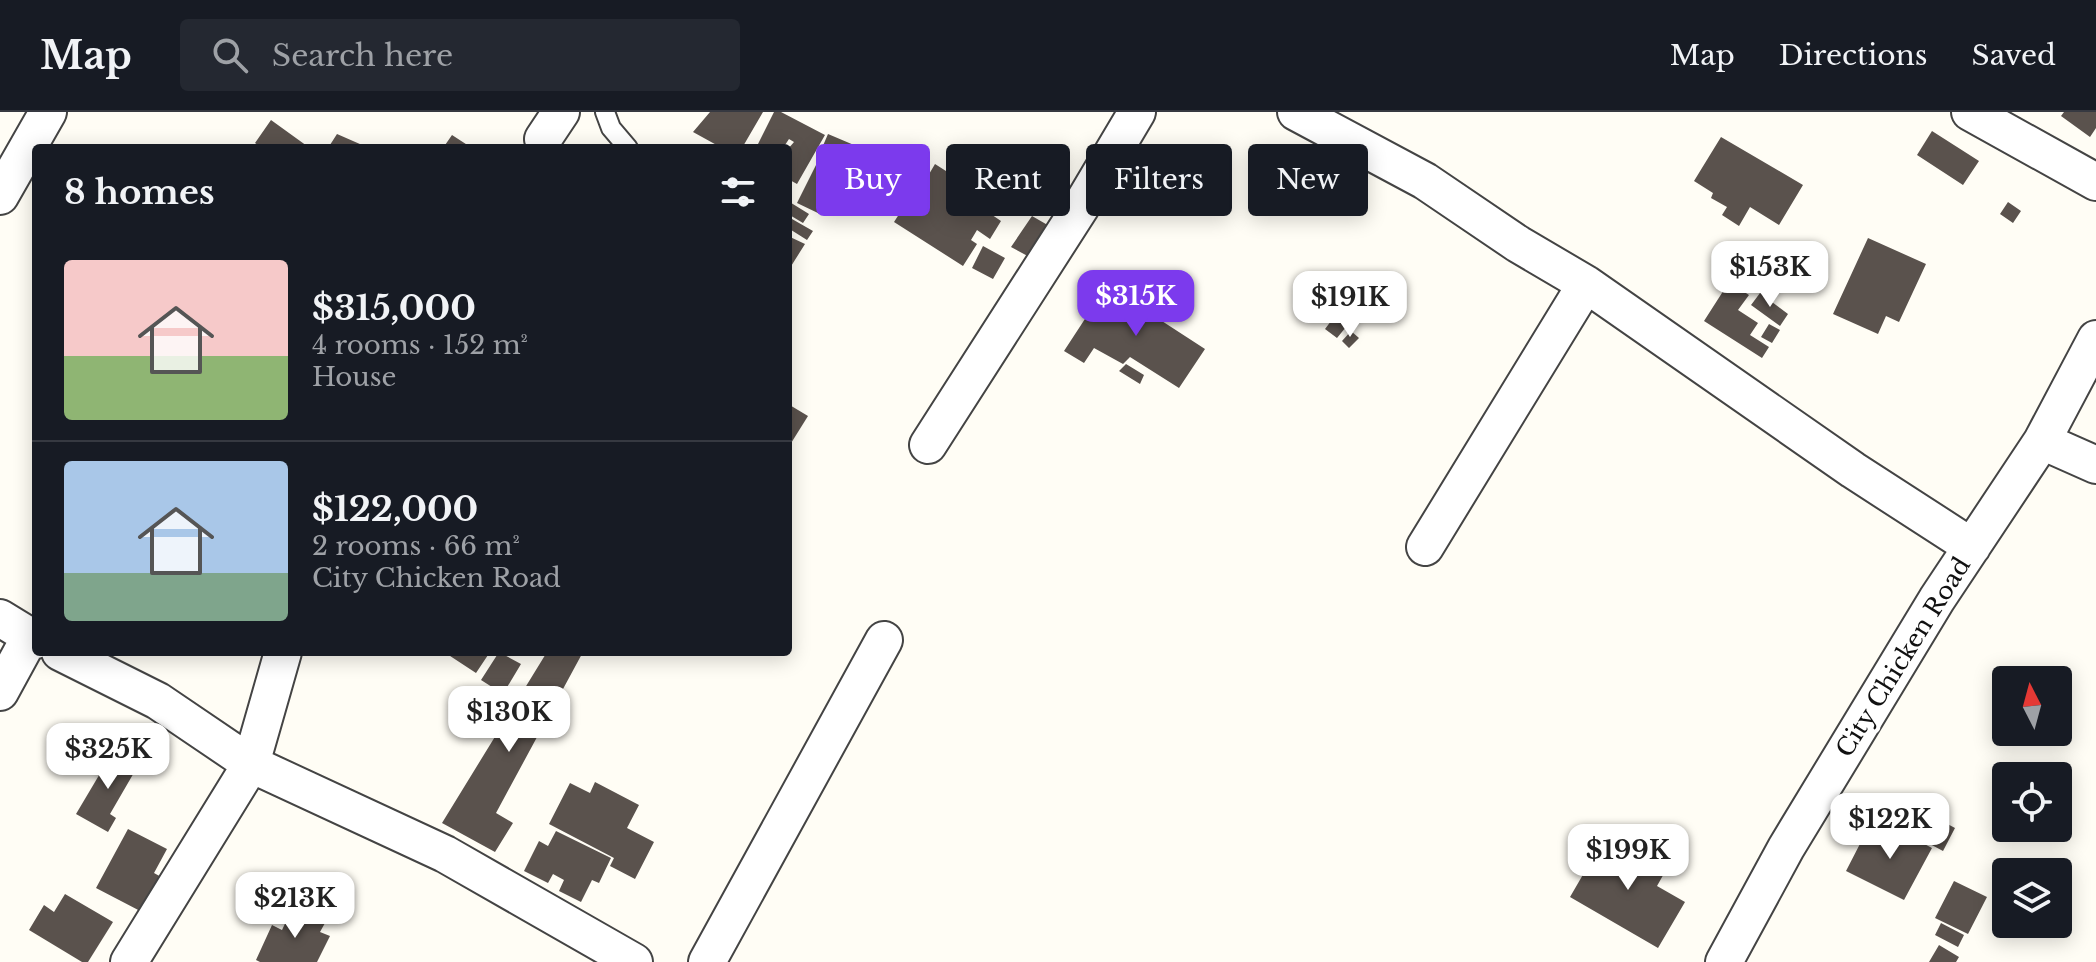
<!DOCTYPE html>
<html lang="en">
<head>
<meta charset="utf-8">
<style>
	:root { --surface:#171b24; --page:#242831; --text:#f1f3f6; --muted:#9ea1a6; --line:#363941; --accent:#7c3aed }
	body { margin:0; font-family:"Libre Baskerville",serif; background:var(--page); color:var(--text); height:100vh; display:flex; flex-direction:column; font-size:30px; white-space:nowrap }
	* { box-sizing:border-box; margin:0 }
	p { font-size:26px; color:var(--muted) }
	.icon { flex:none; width:44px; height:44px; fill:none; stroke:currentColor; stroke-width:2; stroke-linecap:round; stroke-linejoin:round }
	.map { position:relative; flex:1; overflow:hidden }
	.drawer { position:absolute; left:32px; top:32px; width:760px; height:512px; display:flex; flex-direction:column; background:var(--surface); border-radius:8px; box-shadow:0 4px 20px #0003 }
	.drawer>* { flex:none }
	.banner { position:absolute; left:816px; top:32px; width:760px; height:72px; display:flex; gap:16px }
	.needle { width:52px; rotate:354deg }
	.tools { position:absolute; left:1992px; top:554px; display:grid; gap:16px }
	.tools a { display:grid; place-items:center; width:80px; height:80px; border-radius:8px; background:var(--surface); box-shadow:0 4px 20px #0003; font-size:40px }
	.price { position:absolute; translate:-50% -68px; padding:0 18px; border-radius:16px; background:#fff; color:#222; font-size:26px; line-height:52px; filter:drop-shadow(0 2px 4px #0008) }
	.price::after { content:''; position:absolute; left:50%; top:48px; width:24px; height:18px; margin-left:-12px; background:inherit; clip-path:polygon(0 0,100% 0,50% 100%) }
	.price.active { background:var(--accent); color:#fff }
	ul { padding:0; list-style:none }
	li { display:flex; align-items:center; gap:24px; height:200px; padding:0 32px }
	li+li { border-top:2px solid var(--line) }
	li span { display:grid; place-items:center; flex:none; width:224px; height:160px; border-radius:8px; color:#555 }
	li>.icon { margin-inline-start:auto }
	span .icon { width:96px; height:96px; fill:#fffc; stroke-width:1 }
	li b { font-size:34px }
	h2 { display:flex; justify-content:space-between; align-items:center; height:96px; padding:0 32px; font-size:34px }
	.chip { padding:0 28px; border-radius:8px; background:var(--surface); box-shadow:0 4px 20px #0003; font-size:28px; line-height:72px }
	.chip.active { background:var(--accent); color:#fff }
	header { display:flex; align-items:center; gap:48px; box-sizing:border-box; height:112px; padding:0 40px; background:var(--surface); border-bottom:2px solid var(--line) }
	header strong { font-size:38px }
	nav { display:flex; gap:44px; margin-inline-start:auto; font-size:28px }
	.search { width:560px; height:72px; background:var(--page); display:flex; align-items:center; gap:20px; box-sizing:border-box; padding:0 28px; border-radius:8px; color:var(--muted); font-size:30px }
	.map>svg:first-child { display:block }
</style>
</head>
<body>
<header>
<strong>Map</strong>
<div class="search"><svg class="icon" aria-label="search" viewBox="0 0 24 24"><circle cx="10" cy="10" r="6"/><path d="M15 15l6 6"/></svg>Search here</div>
<nav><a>Map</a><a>Directions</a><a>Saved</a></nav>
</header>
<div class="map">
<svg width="2096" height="850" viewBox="0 0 2096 850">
	<rect width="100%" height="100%" fill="#fffdf5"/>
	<!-- building -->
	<path fill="#5a524d" d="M710 0H763L742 36H722L693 20Z
		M774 0H781L825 23 797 72 788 67V37L794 30 789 27 783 36H756Z
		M2064 0H2096V16L2090 25 2061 4Z
		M271 8 307 34 306 36H262L255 31Z
		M1932 19 1979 49 1963 73 1917 43Z
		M337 22 369 36H328Z
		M828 22 861 36 853 56 819 43Z
		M452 23 472 36H443Z
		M1721 25 1803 73 1779 113 1750 95 1739 114 1722 103 1727 95 1711 86 1713 81 1694 69Z
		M820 45 842 54 820 102 797 91Z
		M935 52 982 82 976 92 1001 109 990 127 977 118 971 128 977 132 963 154 894 110 905 93 898 89 916 63 925 69Z
		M889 55 905 68 890 86 895 90 887 99 867 82Z
		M1046 67 1061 78 1046 99 1031 88Z
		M788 89 809 102 803 111 788 102Z
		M2008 90 2021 99 2013 111 2000 102Z
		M1032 104 1058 119 1035 148 1011 135Z
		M792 107 813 119 807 128 788 116Z
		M788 124 805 132 788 159Z
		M1868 126 1926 152 1899 210 1886 204 1878 222 1833 202Z
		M983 134 1005 146 993 167 972 156Z
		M1729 170 1749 183 1738 198 1758 211 1750 223 1769 235 1762 246 1704 209Z
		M1133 173 1156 188 1148 200 1205 237 1179 276 1130 245 1123 252 1094 236 1084 251 1064 239 1098 187 1116 199Z
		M1760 181 1788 202 1780 214 1751 193Z
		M1334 205 1346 215 1337 226 1325 217Z
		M1769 212 1780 218 1772 231 1761 225Z
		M1351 219 1359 226 1349 236 1342 229Z
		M1126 252 1144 263 1140 272 1119 259Z
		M788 292 808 304 788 336Z
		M444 540H490L476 561Z
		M499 540 521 552 503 582 481 568Z
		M547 540H583L496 701 513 711 495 740 442 711Z
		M114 638 139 652 110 702 116 706 108 720 76 702Z
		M595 670 639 693 627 716 654 730 635 767 610 754 614 746 549 712 570 671 590 681Z
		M1897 685 1955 716 1943 739 1885 708Z
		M1883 710 1932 736 1904 788 1846 759 1863 726 1873 731Z
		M128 717 167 737 154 761 163 766 144 801 96 776Z
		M556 719 611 746 599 771 592 768 581 790 559 779 564 768 553 762 548 771 524 759 539 729 548 734Z
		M1606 723 1666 758 1657 774 1685 790 1658 836 1570 785Z
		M1954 769 1987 785 1968 822 1935 806Z
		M65 782 113 810 88 850H82L29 818 44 793 54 800Z
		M293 795 325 811 320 820 330 824 317 850H260L256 848 272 813 282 818Z
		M1941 811 1964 823 1958 835 1935 823Z
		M1939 833 1959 845 1956 850H1929Z"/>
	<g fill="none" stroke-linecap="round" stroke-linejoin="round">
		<!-- service casing -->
		<g stroke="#444" stroke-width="22">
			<path id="service" d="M605 0 611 16 628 36"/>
		</g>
		<!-- minor casing -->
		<g stroke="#444" stroke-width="40">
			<path id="minor" d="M1296 0 1425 69 1518 132 1586 172 1853 358 1972 435
				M1970 0 2096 70
				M543 27 561 0
				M0 84 48 0
				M2042 329 2096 353
				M928 333 1080 96 1137 0
				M1425 435 1586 172
				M0 506 36 528
				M60 540 158 589 251 652 445 742 634 850
				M0 580 30 525
				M129 850 251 652 283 540
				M707 850 884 528
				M1724 850 1786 736 1937 487 2042 329 2096 227"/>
		</g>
		<!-- service -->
		<use href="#service" stroke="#fff" stroke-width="18"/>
		<!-- minor -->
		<use href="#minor" stroke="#fff" stroke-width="36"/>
	</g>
	<g text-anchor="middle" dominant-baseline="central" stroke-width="8" stroke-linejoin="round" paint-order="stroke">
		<!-- street labels -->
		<g font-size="24" fill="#111" stroke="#fff">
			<text transform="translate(1903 545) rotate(-58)">City Chicken Road</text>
		</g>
	</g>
</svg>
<div class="tools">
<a><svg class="needle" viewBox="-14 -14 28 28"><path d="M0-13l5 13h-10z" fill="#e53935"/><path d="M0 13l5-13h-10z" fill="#9ea1a6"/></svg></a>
<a><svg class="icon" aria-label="locate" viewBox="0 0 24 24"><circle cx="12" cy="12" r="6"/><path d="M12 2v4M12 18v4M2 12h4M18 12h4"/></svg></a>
<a><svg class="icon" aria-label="layers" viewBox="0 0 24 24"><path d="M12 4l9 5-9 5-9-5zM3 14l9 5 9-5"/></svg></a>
</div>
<b class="price" style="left:1770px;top:197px">$153K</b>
<b class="price active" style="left:1136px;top:226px">$315K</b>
<b class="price" style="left:1350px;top:227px">$191K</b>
<b class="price" style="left:509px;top:642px">$130K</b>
<b class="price" style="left:108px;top:679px">$325K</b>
<b class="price" style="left:1890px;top:749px">$122K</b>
<b class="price" style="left:1628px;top:780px">$199K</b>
<b class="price" style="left:295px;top:828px">$213K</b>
<div class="banner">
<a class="chip active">Buy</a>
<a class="chip">Rent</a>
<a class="chip">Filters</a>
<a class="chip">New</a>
</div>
<section class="drawer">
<h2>8 homes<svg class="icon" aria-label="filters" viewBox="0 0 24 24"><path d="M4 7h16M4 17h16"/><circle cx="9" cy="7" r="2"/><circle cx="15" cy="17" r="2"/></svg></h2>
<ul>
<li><span style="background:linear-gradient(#f6c9c9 60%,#8fb573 0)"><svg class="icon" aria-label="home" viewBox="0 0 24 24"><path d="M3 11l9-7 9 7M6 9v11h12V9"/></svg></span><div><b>$315,000</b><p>4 rooms · 152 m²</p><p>House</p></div></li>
<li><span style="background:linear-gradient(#a9c7e8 70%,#7fa58c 0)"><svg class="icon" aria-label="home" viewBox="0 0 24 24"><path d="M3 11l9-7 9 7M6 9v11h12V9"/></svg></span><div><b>$122,000</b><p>2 rooms · 66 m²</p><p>City Chicken Road</p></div></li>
</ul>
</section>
</div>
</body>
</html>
